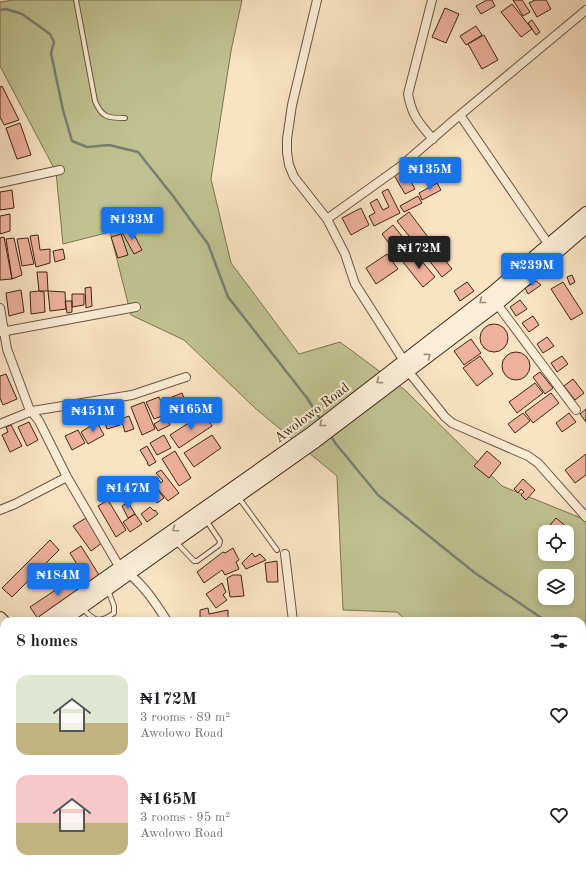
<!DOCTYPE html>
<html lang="en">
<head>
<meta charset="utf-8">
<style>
	:root { --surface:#fff; --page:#f2f2f2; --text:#202124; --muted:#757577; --accent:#1a73e8 }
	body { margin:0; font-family:"Old Standard TT",serif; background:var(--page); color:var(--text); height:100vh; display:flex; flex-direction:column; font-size:15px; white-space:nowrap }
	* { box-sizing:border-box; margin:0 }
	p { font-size:13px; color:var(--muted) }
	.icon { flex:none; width:22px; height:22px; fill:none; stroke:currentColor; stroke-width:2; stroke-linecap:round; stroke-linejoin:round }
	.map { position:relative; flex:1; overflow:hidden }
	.side { position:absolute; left:0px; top:617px; width:586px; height:256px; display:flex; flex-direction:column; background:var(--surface); border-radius:12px 12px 0 0; box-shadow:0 2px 10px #0003 }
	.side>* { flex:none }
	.buttons { position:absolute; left:538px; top:525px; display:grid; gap:8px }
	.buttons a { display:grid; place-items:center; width:36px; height:36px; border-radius:8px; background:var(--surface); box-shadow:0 2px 10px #0003; font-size:20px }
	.price { position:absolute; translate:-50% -34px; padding:0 9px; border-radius:4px; background:var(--accent); color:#fff; font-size:13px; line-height:26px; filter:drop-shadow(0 1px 2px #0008) }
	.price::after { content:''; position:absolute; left:50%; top:24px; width:12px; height:9px; margin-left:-6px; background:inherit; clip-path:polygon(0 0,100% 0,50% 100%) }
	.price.current { background:#222; color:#fff }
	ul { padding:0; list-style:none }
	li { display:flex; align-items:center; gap:12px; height:100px; padding:0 16px }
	li span { display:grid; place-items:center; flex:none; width:112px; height:80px; border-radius:12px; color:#555 }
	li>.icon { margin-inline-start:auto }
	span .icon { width:48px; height:48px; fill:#fffc; stroke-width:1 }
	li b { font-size:17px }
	h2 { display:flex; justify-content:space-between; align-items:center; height:48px; padding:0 16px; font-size:17px }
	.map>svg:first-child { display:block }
</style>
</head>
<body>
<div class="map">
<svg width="586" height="873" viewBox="0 0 586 873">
	<rect width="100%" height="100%" fill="#f9e3c2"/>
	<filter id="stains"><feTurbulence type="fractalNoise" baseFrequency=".005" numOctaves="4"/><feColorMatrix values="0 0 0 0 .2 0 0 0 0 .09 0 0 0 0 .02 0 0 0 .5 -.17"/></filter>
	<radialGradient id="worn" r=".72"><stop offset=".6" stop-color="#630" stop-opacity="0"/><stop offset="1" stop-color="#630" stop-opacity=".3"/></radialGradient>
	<!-- green -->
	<path fill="#c0c391" stroke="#7e7454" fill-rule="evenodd" d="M14 0H242L231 51 211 179 231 263 299 354 340 342 405 390 502 486 586 520V804L582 800V621H407L397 612 343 610 337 476 256 409 184 340 131 315 110 232 63 244 56 172 0 66V2ZM545 532H567V554H545ZM545 576H567V598H545Z"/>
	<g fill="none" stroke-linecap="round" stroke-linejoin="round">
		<!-- stream -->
		<path stroke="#778177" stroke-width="2.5" d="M0 10 6 9 22 14 50 34 54 42 51 53 63 110 72 141 87 147 109 145 138 152 173 196 208 244 228 297 307 398 321 420
			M330 435 336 444 378 495 475 573 546 621
			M582 645 586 648"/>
	</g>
	<!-- building -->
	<path fill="#eeb19c" stroke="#3d2617" d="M487 0H492L495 6 481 14 476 6Z
		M513 0H522L530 12 523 16Z
		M535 0H546L551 9 537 17 529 3Z
		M512 4 532 29 521 37 501 12Z
		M445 8 459 14 446 43 432 37Z
		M532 20 540 32 536 35 528 23Z
		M476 26 482 35 466 45 460 36Z
		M484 35 498 60 482 69 468 44Z
		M2 86 19 120 4 125 0 117V87Z
		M20 123 31 155 17 159 6 128Z
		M404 169 415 189 405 194 394 175Z
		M437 183 441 190 422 200 419 193Z
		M388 189 400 213 374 226 369 216 375 213 370 203 377 199 383 210 389 207 382 192Z
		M12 190 14 208 0 210V192Z
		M418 196 422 203 404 212 400 206Z
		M361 208 369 225 351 235 342 218Z
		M409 212 428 237 417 246 397 221Z
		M10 214V231L0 234V216Z
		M393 225 413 250 401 259 382 234Z
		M130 227 142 250 134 254 122 232Z
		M121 234 128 255 118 258 111 237Z
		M38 235 40 250 50 249V263L36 267 30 236Z
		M4 237 12 279 0 280V238Z
		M14 238 22 275 12 279 6 239Z
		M28 238 34 264 22 266 17 239Z
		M431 242 452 269 442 277 421 250Z
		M63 249 65 259 55 262 53 251Z
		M415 253 435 277 423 287 403 262Z
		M387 254 398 269 376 284 366 268Z
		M37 272H47L48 291H39Z
		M572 275 575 282 570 285 567 277Z
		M536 281 541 285 528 294 525 288Z
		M467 282 474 291 460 301 454 291Z
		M563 282 583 313 571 320 551 289Z
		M91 287 92 306 86 308 85 288Z
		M21 290 24 312 9 316 6 293Z
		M39 291 44 292 45 312 31 314 30 292Z
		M48 291 65 292 66 309 50 311Z
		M72 294H84V305L72 307Z
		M520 300 527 309 516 316 510 307Z
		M65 301H72V312L67 313Z
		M533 316 539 325 529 332 522 323Z
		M480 338a14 14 0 1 1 28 0a14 14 0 1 1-28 0Z
		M547 337 554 346 543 353 537 344Z
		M471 339 481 353 464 365 454 351Z
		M502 366a14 14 0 1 1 28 0a14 14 0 1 1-28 0Z
		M480 356 493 374 477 386 463 368Z
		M562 356 568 364 557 372 551 363Z
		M540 372 553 388 545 394 533 377Z
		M6 374 17 399 3 405 0 398V376Z
		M573 379 584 393 575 400 564 386Z
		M535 383 543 393 517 413 509 402Z
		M182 393 187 406 172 411 167 399Z
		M551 393 559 403 533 423 525 412Z
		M159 397 167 414 154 419 146 402Z
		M144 402 155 429 142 435 131 407Z
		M88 409 91 421 84 423 81 411Z
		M586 409V422L580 414Z
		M115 410 120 425 107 429 102 414Z
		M204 413 212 426 179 448 170 435Z
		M523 413 530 421 515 433 508 424Z
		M569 413 576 422 562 432 556 423Z
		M129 416 134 429 125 432 121 419Z
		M166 417 170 425 158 431 154 424Z
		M29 422 38 440 27 446 18 427Z
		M97 422 104 435 88 444 81 432Z
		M11 425 22 446 10 452 2 435 8 432 6 427Z
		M78 430 85 443 72 450 65 436Z
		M164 435 171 448 157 455 150 443Z
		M212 435 221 448 194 467 184 453Z
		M147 446 156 462 149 466 147 463H148L140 450Z
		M175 451 191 478 179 486 162 459Z
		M487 451 501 463 489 478 474 466Z
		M586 454V475L575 483 565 470Z
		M161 470 179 493 168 501 154 484 159 480 161 483 163 481 156 473Z
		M149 479 164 498 157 503 142 483Z
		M523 479 535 490 526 500 521 495 524 492 521 489 518 493 514 489Z
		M108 500 126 530 116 537 98 506Z
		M128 502 135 514 128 518 122 506Z
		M150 507 154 511 155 510 158 514 147 522 141 514Z
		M135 514 142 524 130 532 123 522Z
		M86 518 103 542 91 551 73 526Z
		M556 518 567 527 563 532H547L545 531Z
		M50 540 59 550 12 597 2 588Z
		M81 546 99 575 88 582 70 553Z
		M233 548 239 560 236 562 239 569 225 575 222 570 204 583 197 572 223 552 225 553Z
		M252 553 255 557 260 554 266 560 246 569 242 563Z
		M277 561 278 582H267L265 563Z
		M78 575 86 587 38 619 30 607Z
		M233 575H241L244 596 230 597 227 578Z
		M222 583 226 592 223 595 227 600 216 608 206 594Z
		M208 608 209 614 228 610V621H200V610Z
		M4 653V674L0 676V655Z
		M4 794V815H3V811H0V795Z"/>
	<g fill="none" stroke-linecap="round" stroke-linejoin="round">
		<!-- lane casing -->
		<g stroke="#6c5542" stroke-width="6">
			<path id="lane" d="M76 0 95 101C102 118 108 118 125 118
				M239 498 277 550
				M176 542 194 561H197L219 545 220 541 206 520
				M83 609C95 621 99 624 114 613V606L108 590
				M0 693 1 689
				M0 715 4 731
				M0 789H4
				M0 845 4 843"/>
		</g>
		<!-- street casing -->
		<g stroke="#6c5542" stroke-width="10">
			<path id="street" d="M317 0 292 105 287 139V152L289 165 294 177 327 219 345 254 355 284 404 361
				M432 0 408 94C412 116 419 123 433 139
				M460 115 549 245
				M0 183 60 170
				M327 219 401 166 454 120 586 10
				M497 304 576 410
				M0 308 7 349 29 408 39 421 67 477 120 568C140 579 155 602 167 621
				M1 332 136 307
				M408 371 445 417 452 423 528 456 538 463 586 517
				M0 424 32 411 132 395 186 377
				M0 510 15 504 67 477
				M285 554 293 621
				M227 869 228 873
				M315 869V873
				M403 869 404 873
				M494 869 495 873"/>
		</g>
		<!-- secondary casing -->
		<g stroke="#3d2617" stroke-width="14">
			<path id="secondary" d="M0 618 4 622
				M44 621 310 434 492 293 586 213
				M62 621 316 441 497 304 586 227
				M0 647 4 646
				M119 873 120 869"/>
		</g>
		<!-- lane -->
		<use href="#lane" stroke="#fbedd7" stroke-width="4"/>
		<!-- street -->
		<use href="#street" stroke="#fbedd7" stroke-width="8"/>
		<!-- secondary -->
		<use href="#secondary" stroke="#fbedd7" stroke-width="12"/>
	</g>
	<!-- one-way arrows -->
	<defs><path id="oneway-chevron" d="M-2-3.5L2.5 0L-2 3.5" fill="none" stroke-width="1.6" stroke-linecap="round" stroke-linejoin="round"/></defs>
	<g stroke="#9c8a77">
		<use href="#oneway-chevron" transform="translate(482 301) rotate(142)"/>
		<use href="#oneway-chevron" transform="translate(428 356) rotate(-37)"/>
		<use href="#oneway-chevron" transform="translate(379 381) rotate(143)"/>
		<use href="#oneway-chevron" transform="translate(322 424) rotate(142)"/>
		<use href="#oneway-chevron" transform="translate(175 529) rotate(145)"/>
	</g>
	<g text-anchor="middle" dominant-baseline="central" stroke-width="4" stroke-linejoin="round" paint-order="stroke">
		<!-- street labels -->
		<g font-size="14" fill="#3d2617" stroke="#fbedd7">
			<text transform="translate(312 413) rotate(-37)">Awolowo Road</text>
		</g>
	</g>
	<rect width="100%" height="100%" filter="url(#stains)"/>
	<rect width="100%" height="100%" fill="url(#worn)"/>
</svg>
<div class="buttons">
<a><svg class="icon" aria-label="locate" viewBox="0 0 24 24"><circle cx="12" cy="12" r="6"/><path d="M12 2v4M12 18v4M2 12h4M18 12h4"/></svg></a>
<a><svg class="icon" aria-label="layers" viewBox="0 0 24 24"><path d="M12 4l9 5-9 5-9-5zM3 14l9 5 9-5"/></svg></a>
</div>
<b class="price" style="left:430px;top:191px">₦135M</b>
<b class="price" style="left:132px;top:241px">₦133M</b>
<b class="price current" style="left:419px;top:270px">₦172M</b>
<b class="price" style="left:532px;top:287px">₦239M</b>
<b class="price" style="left:191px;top:431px">₦165M</b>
<b class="price" style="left:93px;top:433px">₦451M</b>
<b class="price" style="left:128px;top:510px">₦147M</b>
<b class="price" style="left:58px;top:597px">₦184M</b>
<section class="side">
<h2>8 homes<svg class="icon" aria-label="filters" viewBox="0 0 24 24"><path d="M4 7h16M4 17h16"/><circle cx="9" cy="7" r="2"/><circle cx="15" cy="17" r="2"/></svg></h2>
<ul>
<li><span style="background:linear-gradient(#dfe7d0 60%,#c2b280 0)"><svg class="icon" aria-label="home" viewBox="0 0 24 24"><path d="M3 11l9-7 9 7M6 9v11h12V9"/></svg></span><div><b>₦172M</b><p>3 rooms · 89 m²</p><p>Awolowo Road</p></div><svg class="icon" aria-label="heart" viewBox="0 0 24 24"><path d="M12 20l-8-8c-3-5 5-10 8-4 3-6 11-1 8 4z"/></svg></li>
<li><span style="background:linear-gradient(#f6c9c9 60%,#c2b280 0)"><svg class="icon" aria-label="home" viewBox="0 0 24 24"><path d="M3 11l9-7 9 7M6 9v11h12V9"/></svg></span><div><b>₦165M</b><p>3 rooms · 95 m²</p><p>Awolowo Road</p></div><svg class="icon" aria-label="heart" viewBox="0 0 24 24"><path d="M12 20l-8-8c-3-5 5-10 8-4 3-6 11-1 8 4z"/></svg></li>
</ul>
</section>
</div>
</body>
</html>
